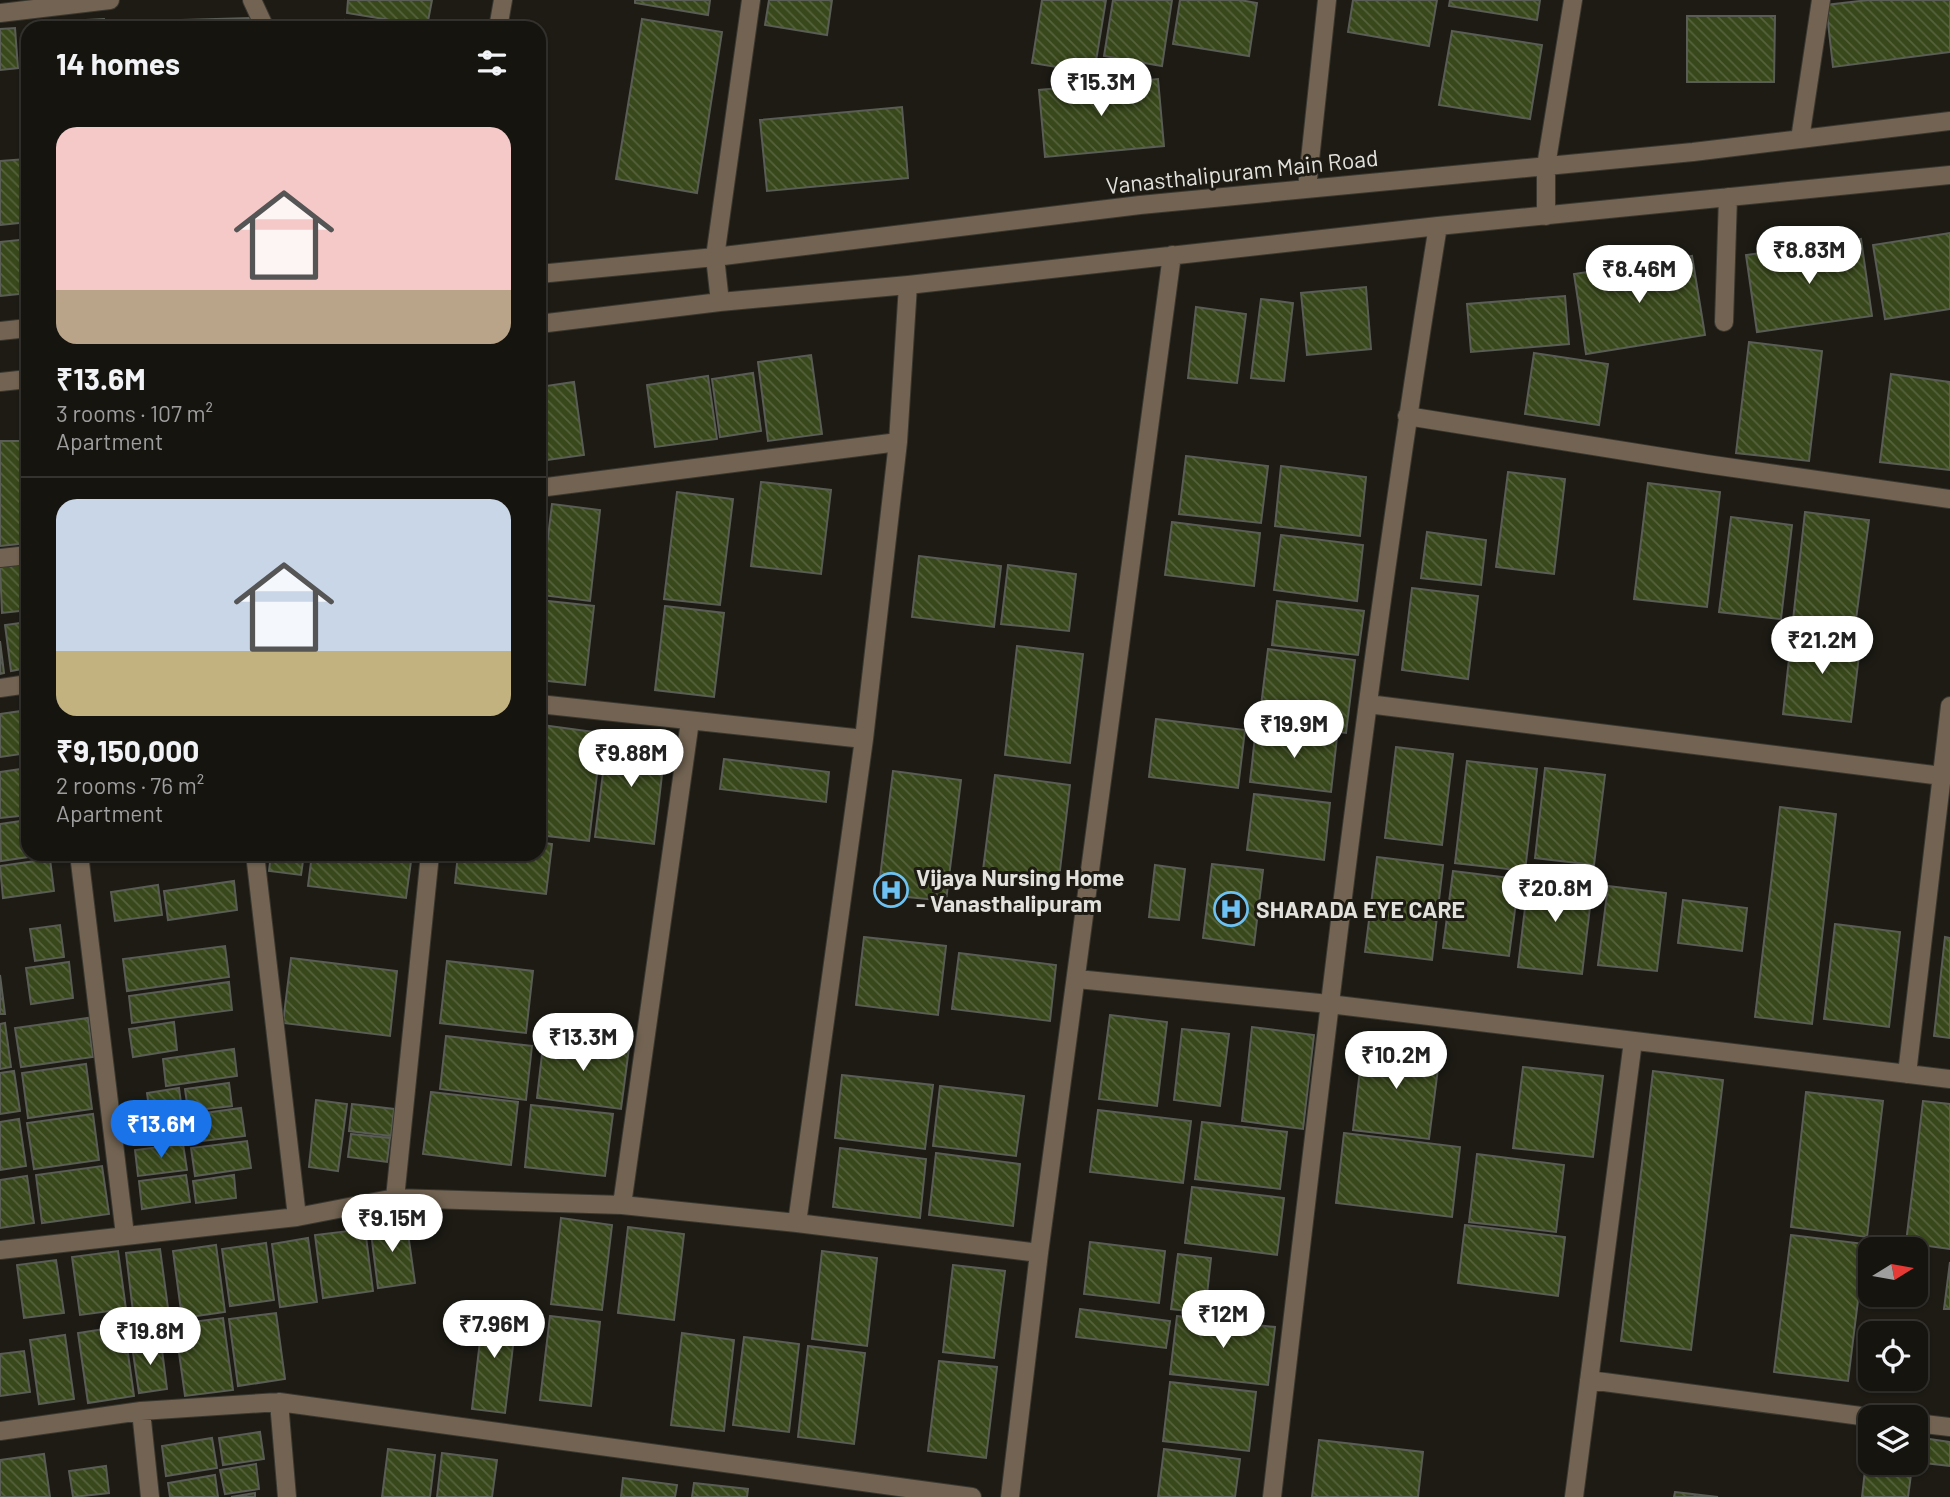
<!DOCTYPE html>
<html lang="en">
<head>
<meta charset="utf-8">
<style>
	:root { --surface:#16140f; --page:#1f1d18; --text:#f1f3f6; --muted:#9e9e9e; --line:#35332f; --accent:#1a73e8 }
	body { margin:0; font-family:Barlow,sans-serif; background:var(--page); color:var(--text); height:100vh; display:flex; flex-direction:column; font-size:26px; white-space:nowrap }
	* { box-sizing:border-box; margin:0 }
	p { font-size:23px; color:var(--muted) }
	.icon { flex:none; width:38px; height:38px; fill:none; stroke:currentColor; stroke-width:2; stroke-linecap:round; stroke-linejoin:round }
	.map { position:relative; flex:1; overflow:hidden }
	.details { position:absolute; left:21px; top:21px; width:525px; height:840px; display:flex; flex-direction:column; background:var(--surface); border-radius:21px; box-shadow:0 2px 5px #0004,0 0 0 2px var(--line) }
	.details>* { flex:none }
	.needle { width:46px; rotate:79deg }
	.tools { position:absolute; left:1858px; top:1237px; display:grid; gap:14px }
	.tools a { display:grid; place-items:center; width:70px; height:70px; border-radius:14px; background:var(--surface); box-shadow:0 2px 5px #0004,0 0 0 2px var(--line); font-size:35px }
	.price { position:absolute; translate:-50% -60px; padding:0 16px; border-radius:24px; background:#fff; color:#222; font-size:23px; line-height:46px; filter:drop-shadow(0 2px 4px #0008) }
	.price::after { content:''; position:absolute; left:50%; top:42px; width:21px; height:16px; margin-left:-10px; background:inherit; clip-path:polygon(0 0,100% 0,50% 100%) }
	.price.current { background:var(--accent); color:#fff }
	ul { padding:0; list-style:none }
	li { display:grid; align-content:center; gap:14px; height:371px; padding:0 35px }
	li+li { border-top:2px solid var(--line) }
	li span { display:grid; place-items:center; height:217px; border-radius:21px; color:#555 }
	li>.icon { margin-inline-start:auto }
	span .icon { width:126px; height:126px; fill:#fffc; stroke-width:1 }
	li b { font-size:30px }
	h2 { display:flex; justify-content:space-between; align-items:center; height:84px; padding:0 35px; font-size:30px }
	.map>svg:first-child { display:block }
</style>
</head>
<body>
<div class="map">
<svg width="1950" height="1497" viewBox="0 0 1950 1497">
	<defs>
		<pattern id="building-back-hatch" width="6" height="6" patternUnits="userSpaceOnUse" patternTransform="scale(1.75)"><rect width="6" height="6" fill="#39481b"/><path d="M-1 5l2 2M0 0l6 6M5-1l2 2" fill="none" stroke="#55623c"/></pattern>
	</defs>
	<rect width="100%" height="100%" fill="#1d1b14"/>
	<!-- building -->
	<path fill="url(#building-back-hatch)" stroke="#5a5d55" stroke-width="2" d="M348 0H432L427 26 347 13Z
		M635 0H710L708 15 635 3Z
		M769 0H832L827 35 765 25Z
		M1042 0H1106L1094 73 1032 63Z
		M1113 0H1172L1162 66 1104 56Z
		M1180 0H1240L1257 3 1249 56 1173 44Z
		M1353 0H1437L1429 46 1348 32Z
		M1450 0H1540L1537 20 1449 6Z
		M1868 0H1950V52L1833 67 1826 5Z
		M1687 16H1775L1774 82H1687Z
		M250 18V28H182V20Z
		M104 19 105 28H48V22Z
		M642 19 722 32 697 193 616 179Z
		M345 20 393 28H344Z
		M168 22V28H113V23Z
		M15 28 18 68 0 70V29Z
		M1452 31 1542 45 1530 119 1439 105Z
		M1158 79 1164 146 1045 157 1039 90Z
		M902 107 908 178 767 191 760 120Z
		M26 159 28 222 0 225V161Z
		M1950 233V309L1885 319 1873 245Z
		M28 239V293L0 296V242Z
		M1861 239 1872 316 1757 332 1746 255Z
		M1692 256 1705 335 1586 354 1574 274Z
		M1366 287 1371 349 1307 355 1301 293Z
		M1565 296 1569 344 1471 352 1467 304Z
		M1261 299 1293 303 1284 381 1251 378Z
		M1196 307 1246 314 1237 383 1188 378Z
		M1749 342 1822 351 1809 461 1736 453Z
		M1534 353 1608 364 1599 425 1525 414Z
		M811 355 822 434 768 441 758 362Z
		M753 373 761 431 720 437 712 379Z
		M1891 374 1950 382V470L1880 462Z
		M708 376 717 439 655 447 647 385Z
		M574 382 584 455 539 461V387Z
		M0 441H28V543L0 546Z
		M1186 456 1268 466 1261 523 1179 514Z
		M1281 466 1366 477 1360 536 1275 526Z
		M1508 472 1565 479 1554 574 1496 567Z
		M761 482 831 490 821 574 751 566Z
		M1648 483 1720 492 1707 607 1634 599Z
		M677 492 733 499 720 605 664 599Z
		M552 504 600 510 590 601 541 595Z
		M1805 512 1869 520 1855 627 1793 620Z
		M1731 517 1792 525 1781 619 1719 612Z
		M1172 522 1260 533 1254 586 1165 575Z
		M1427 532 1486 540 1481 585 1421 578Z
		M1281 535 1363 545 1357 601 1274 590Z
		M919 556 1001 566 994 627 912 617Z
		M22 564 28 610 2 613 0 567Z
		M1008 565 1076 574 1069 631 1001 624Z
		M1412 588 1478 596 1468 679 1402 670Z
		M539 600 594 606 585 685 539 680Z
		M1277 601 1364 611 1358 655 1272 645Z
		M665 606 724 613 714 697 655 690Z
		M28 622V668L11 671 5 625Z
		M1792 631 1861 639 1851 722 1783 714Z
		M0 641 4 673 0 674Z
		M1017 646 1083 654 1070 763 1005 755Z
		M1268 649 1355 660 1346 733 1259 722Z
		M28 710V753L0 757V714Z
		M1156 719 1245 730 1238 788 1149 777Z
		M542 725 602 733 589 841 539 835V751Z
		M1256 727 1337 737 1331 792 1250 782Z
		M608 733 666 740 654 844 595 837Z
		M1396 747 1453 754 1442 845 1385 838Z
		M724 759 829 772 826 802 720 789Z
		M1467 761 1537 769 1525 871 1455 863Z
		M28 768V815L0 818V772Z
		M1545 768 1605 775 1594 865 1535 858Z
		M893 771 961 780 946 901 878 894Z
		M995 775 1070 785 1058 887 982 878Z
		M1254 794 1330 803 1324 860 1247 850Z
		M1780 807 1836 814 1812 1024 1755 1017Z
		M28 820V854H49L1 861 0 824Z
		M539 842 552 844 546 894 455 883 458 854H539Z
		M271 854H304L301 875 269 871Z
		M312 854H412L406 898 308 886Z
		M1377 857 1443 865 1432 960 1365 952Z
		M50 859 54 891 3 898 0 866Z
		M1212 864 1263 870 1254 945 1203 938Z
		M1155 865 1185 869 1179 920 1149 917Z
		M1453 871 1519 879 1509 956 1443 948Z
		M1529 874 1593 882 1582 974 1518 967Z
		M234 881 237 910 168 920 164 891Z
		M158 885 162 915 115 921 111 892Z
		M1608 886 1666 893 1657 971 1598 965Z
		M1683 900 1747 908 1742 951 1678 943Z
		M1835 924 1900 932 1889 1027 1824 1019Z
		M60 925 64 957 35 961 30 929Z
		M864 937 946 946 938 1015 856 1005Z
		M1945 937 1950 938V1038L1934 1036Z
		M225 946 229 977 127 991 123 959Z
		M959 953 1056 965 1050 1021 952 1009Z
		M291 958 397 971 390 1036 283 1023Z
		M447 961 533 971 526 1033 440 1023Z
		M69 962 73 998 31 1004 26 968Z
		M0 975 5 1014H0Z
		M229 982 232 1010 132 1023 129 996Z
		M1110 1015 1167 1022 1157 1106 1099 1099Z
		M88 1018 93 1057 21 1067 15 1028Z
		M174 1022 177 1050 133 1057 129 1029Z
		M5 1023 11 1067 0 1069V1024Z
		M1252 1027 1314 1035 1303 1129 1242 1121Z
		M1182 1029 1229 1034 1220 1106 1174 1100Z
		M446 1036 532 1046 526 1100 440 1089Z
		M544 1037 629 1048 621 1109 537 1098Z
		M1363 1044 1440 1053 1429 1139 1353 1130Z
		M234 1049 237 1076 166 1086 163 1059Z
		M86 1064 92 1109 28 1118 22 1073Z
		M1523 1067 1603 1076 1593 1157 1513 1148Z
		M14 1071 20 1111 0 1114V1073Z
		M1653 1071 1723 1080 1691 1350 1621 1341Z
		M842 1075 933 1085 925 1149 835 1138Z
		M229 1083 232 1106 188 1111 185 1089Z
		M940 1086 1024 1096 1016 1156 933 1146Z
		M179 1088 182 1111 150 1115 147 1093Z
		M431 1092 518 1102 511 1165 423 1154Z
		M1806 1092 1883 1101 1867 1237 1791 1227Z
		M316 1100 347 1104 338 1171 309 1167Z
		M1923 1101 1950 1104V1249L1906 1243Z
		M352 1104 394 1109 391 1136 349 1131Z
		M531 1105 613 1114 605 1176 525 1167Z
		M241 1108 245 1136 194 1142 190 1115Z
		M1098 1110 1191 1121 1183 1183 1090 1172Z
		M93 1114 99 1160 34 1169 27 1123Z
		M182 1115 185 1139 147 1144 144 1120Z
		M19 1119 26 1166 0 1170V1122Z
		M1202 1122 1287 1132 1280 1189 1195 1179Z
		M1344 1133 1460 1147 1452 1217 1336 1203Z
		M351 1134 390 1138 387 1162 348 1157Z
		M247 1141 251 1168 195 1176 191 1148Z
		M183 1144 187 1170 138 1176 135 1150Z
		M840 1148 926 1159 920 1218 833 1207Z
		M936 1153 1020 1164 1013 1226 929 1215Z
		M1477 1154 1564 1165 1556 1232 1469 1222Z
		M102 1166 109 1214 42 1223 36 1175Z
		M186 1175 190 1202 142 1209 139 1181Z
		M234 1175 236 1198 196 1203 193 1181Z
		M27 1176 34 1223 0 1228V1180Z
		M1192 1187 1284 1198 1277 1255 1185 1243Z
		M561 1218 612 1225 602 1310 551 1304Z
		M406 1219 415 1283 378 1288 370 1225Z
		M1465 1225 1565 1237 1558 1296 1458 1283Z
		M628 1227 684 1234 674 1320 618 1313Z
		M365 1229 373 1291 323 1298 315 1235Z
		M1791 1235 1865 1244 1848 1381 1774 1372Z
		M308 1238 317 1302 280 1307 272 1244Z
		M1090 1242 1165 1251 1159 1303 1084 1294Z
		M266 1243 274 1300 230 1306 222 1249Z
		M216 1245 225 1312 182 1318 173 1251Z
		M160 1249 168 1308 133 1312 126 1253Z
		M118 1251 126 1309 80 1315 72 1257Z
		M822 1251 877 1258 867 1346 812 1339Z
		M1178 1254 1211 1258 1205 1313 1171 1309Z
		M56 1260 64 1313 24 1318 17 1265Z
		M1950 1262V1309H1944Z
		M953 1265 1005 1271 994 1358 943 1352Z
		M484 1307 517 1312 505 1413 472 1409Z
		M1080 1309 1170 1321 1166 1348 1076 1337Z
		M276 1313 285 1379 238 1386 229 1319Z
		M550 1316 600 1322 591 1406 540 1400Z
		M1177 1316 1275 1327 1268 1385 1170 1374Z
		M223 1318 233 1390 185 1396 175 1324Z
		M124 1326 134 1396 88 1403 78 1333Z
		M682 1333 734 1340 724 1431 671 1425Z
		M65 1335 74 1399 39 1404 30 1340Z
		M744 1337 799 1344 789 1432 733 1425Z
		M161 1342 167 1389 139 1393 132 1346Z
		M808 1346 865 1353 854 1444 798 1437Z
		M24 1351 30 1392 0 1396V1354Z
		M939 1361 997 1367 986 1458 928 1451Z
		M1170 1382 1256 1392 1249 1451 1163 1441Z
		M1867 1431 1871 1432V1456H1864Z
		M260 1432 264 1459 223 1465 219 1438Z
		M1916 1437 1950 1442V1466L1916 1462Z
		M212 1438 217 1468 166 1476 162 1446Z
		M1319 1440 1423 1452 1418 1497H1312Z
		M388 1449 435 1455 430 1497H382Z
		M1164 1449 1240 1459 1235 1497H1158Z
		M442 1453 497 1460 492 1497H437Z
		M44 1454 50 1497H0V1460Z
		M1866 1461 1912 1467 1908 1497H1862Z
		M256 1464 259 1489 225 1494 220 1470Z
		M106 1466 109 1493 73 1497 69 1471Z
		M215 1475 218 1497H170L168 1483Z
		M623 1478 677 1485 675 1497H621Z
		M694 1483 748 1489 747 1497H692Z
		M1675 1492 1718 1497H1674Z
		M255 1493V1497H231Z"/>
	<g fill="none" stroke-linecap="round" stroke-linejoin="round">
		<!-- minor casing -->
		<g stroke="#393730" stroke-width="20">
			<path id="minor" d="M252 0 265 28
				M0 13 110 0
				M498 28 503 0
				M1800 139 1821 0
				M1307 188 1327 0
				M1546 216V166L1573 0
				M539 274 715 257 1140 205 1693 152 1950 121
				M720 302 715 257 751 0
				M1724 322 1728 197
				M539 324 720 302 908 285 1438 226 1950 175
				M0 331 28 328
				M0 382 28 379
				M1407 416 1706 464 1950 499
				M539 488 898 442
				M0 558 28 555
				M0 688 28 684
				M539 704 864 739
				M1368 704 1942 776
				M79 854 125 1235
				M255 854 297 1217
				M1077 979 1329 1004 1950 1079
				M1907 1074 1950 706
				M395 1198 430 854
				M622 1205 690 721
				M797 1223 1039 1253
				M0 1250 297 1217 395 1198 622 1205 797 1223 864 739 898 442 908 285
				M1589 1380 1876 1418
				M141 1411 150 1497
				M1916 1423 1950 1427
				M0 1431 141 1411 279 1402
				M287 1497 279 1402 972 1497
				M1010 1497 1039 1253 1172 255
				M1272 1497C1321 1073 1369 648 1438 226
				M1574 1497 1633 1041"/>
		</g>
		<!-- minor -->
		<use href="#minor" stroke="#726352" stroke-width="18"/>
	</g>
	<!-- icons -->
	<defs>
		<g id="hospital-ring" transform="scale(1.75)"><circle r="9.5" fill="#1d1b14" stroke="#6dc2f3" stroke-width="1.5"/><path d="M-5-5h3v3.5h4V-5h3V5h-3V1.5h-4V5h-3Z" fill="#6dc2f3"/></g>
	</defs>
	<g fill-rule="evenodd">
		<use href="#hospital-ring" x="891" y="890"/>
		<use href="#hospital-ring" x="1231" y="909"/>
	</g>
	<g text-anchor="middle" dominant-baseline="central" stroke-width="6" stroke-linejoin="round" paint-order="stroke">
		<!-- street labels -->
		<g font-size="23" fill="#e2e1dc" stroke="#1d1b14">
			<text transform="translate(1242 171) rotate(-6)">Vanasthalipuram Main Road</text>
		</g>
		<!-- poi labels -->
		<g font-size="23" font-weight="bold" fill="#e2e1dc" stroke="#1d1b14" text-anchor="start">
			<text x="916" y="877">Vijaya Nursing Home<tspan x="916" dy="26">- Vanasthalipuram</tspan></text>
			<text x="1256" y="909">SHARADA EYE CARE</text>
		</g>
	</g>
</svg>
<div class="tools">
<a><svg class="needle" viewBox="-14 -14 28 28"><path d="M0-13l5 13h-10z" fill="#e53935"/><path d="M0 13l5-13h-10z" fill="#9e9e9e"/></svg></a>
<a><svg class="icon" aria-label="locate" viewBox="0 0 24 24"><circle cx="12" cy="12" r="6"/><path d="M12 2v4M12 18v4M2 12h4M18 12h4"/></svg></a>
<a><svg class="icon" aria-label="layers" viewBox="0 0 24 24"><path d="M12 4l9 5-9 5-9-5zM3 14l9 5 9-5"/></svg></a>
</div>
<b class="price" style="left:1101px;top:118px">₹15.3M</b>
<b class="price" style="left:1809px;top:286px">₹8.83M</b>
<b class="price" style="left:1639px;top:305px">₹8.46M</b>
<b class="price" style="left:1822px;top:676px">₹21.2M</b>
<b class="price" style="left:1294px;top:760px">₹19.9M</b>
<b class="price" style="left:631px;top:789px">₹9.88M</b>
<b class="price" style="left:1555px;top:924px">₹20.8M</b>
<b class="price" style="left:583px;top:1073px">₹13.3M</b>
<b class="price" style="left:1396px;top:1091px">₹10.2M</b>
<b class="price current" style="left:161px;top:1160px">₹13.6M</b>
<b class="price" style="left:392px;top:1254px">₹9.15M</b>
<b class="price" style="left:1223px;top:1350px">₹12M</b>
<b class="price" style="left:494px;top:1360px">₹7.96M</b>
<b class="price" style="left:150px;top:1367px">₹19.8M</b>
<section class="details">
<h2>14 homes<svg class="icon" aria-label="filters" viewBox="0 0 24 24"><path d="M4 7h16M4 17h16"/><circle cx="9" cy="7" r="2"/><circle cx="15" cy="17" r="2"/></svg></h2>
<ul>
<li><span style="background:linear-gradient(#f6c9c9 75%,#b9a48a 0)"><svg class="icon" aria-label="home" viewBox="0 0 24 24"><path d="M3 11l9-7 9 7M6 9v11h12V9"/></svg></span><div><b>₹13.6M</b><p>3 rooms · 107 m²</p><p>Apartment</p></div></li>
<li><span style="background:linear-gradient(#c9d6e8 70%,#c2b280 0)"><svg class="icon" aria-label="home" viewBox="0 0 24 24"><path d="M3 11l9-7 9 7M6 9v11h12V9"/></svg></span><div><b>₹9,150,000</b><p>2 rooms · 76 m²</p><p>Apartment</p></div></li>
</ul>
</section>
</div>
</body>
</html>
